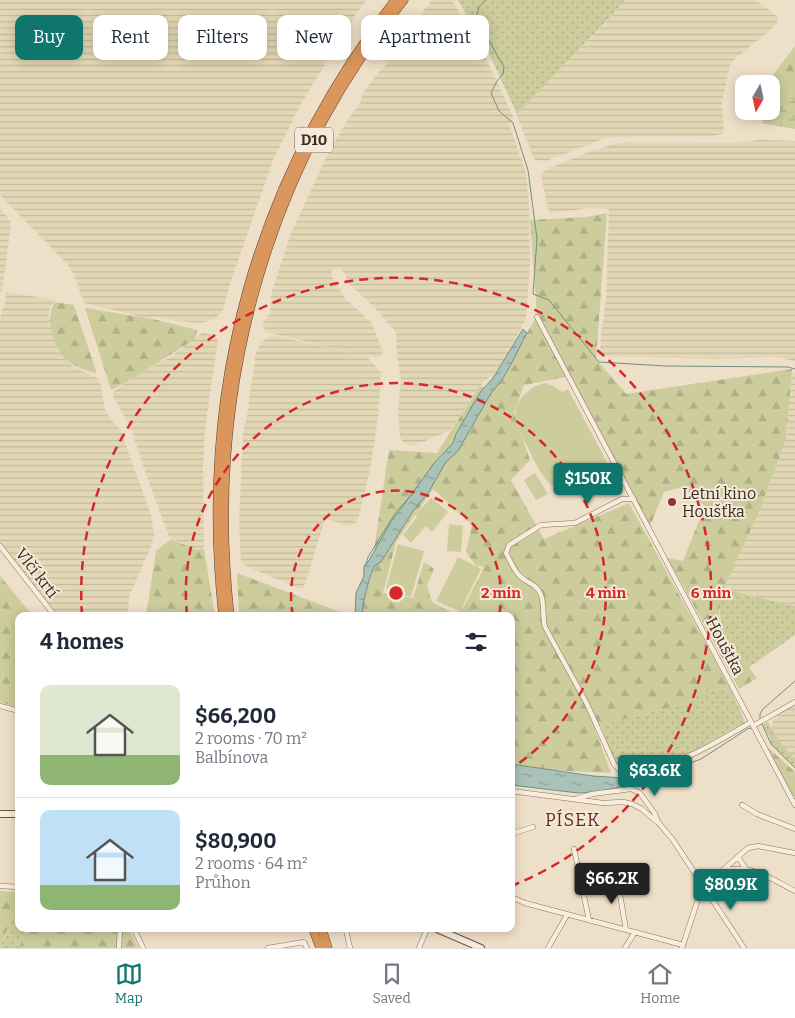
<!DOCTYPE html>
<html lang="en">
<head>
<meta charset="utf-8">
<style>
	:root { --surface:#fff; --page:#f2f2f3; --text:#1f2937; --muted:#747a83; --line:#e0e1e3; --accent:#0f766e }
	body { margin:0; font-family:Bitter,serif; background:var(--page); color:var(--text); height:100vh; display:flex; flex-direction:column; font-size:19px; white-space:nowrap }
	* { box-sizing:border-box; margin:0 }
	p { font-size:16px; color:var(--muted) }
	.icon { flex:none; width:28px; height:28px; fill:none; stroke:currentColor; stroke-width:2; stroke-linecap:round; stroke-linejoin:round }
	.map { position:relative; flex:1; overflow:hidden }
	.details { position:absolute; left:15px; top:612px; width:500px; height:320px; display:flex; flex-direction:column; background:var(--surface); border-radius:10px; box-shadow:0 2px 12px #0003 }
	.details>* { flex:none }
	.guide { position:absolute; left:15px; top:15px; width:500px; height:45px; display:flex; gap:10px }
	.needle { width:32px; rotate:189deg }
	.buttons { position:absolute; left:735px; top:75px; display:grid; gap:10px }
	.buttons a { display:grid; place-items:center; width:45px; height:45px; border-radius:10px; background:var(--surface); box-shadow:0 2px 12px #0003; font-size:25px }
	.price { position:absolute; translate:-50% -42px; padding:0 11px; border-radius:5px; background:var(--accent); color:#fff; font-size:16px; line-height:32px; filter:drop-shadow(0 1px 2px #0008) }
	.price::after { content:''; position:absolute; left:50%; top:30px; width:15px; height:11px; margin-left:-8px; background:inherit; clip-path:polygon(0 0,100% 0,50% 100%) }
	.price.active { background:#222; color:#fff }
	ul { padding:0; list-style:none }
	li { display:flex; align-items:center; gap:15px; height:125px; padding:0 25px }
	li+li { border-top:1px solid var(--line) }
	li span { display:grid; place-items:center; flex:none; width:140px; height:100px; border-radius:10px; color:#555 }
	li>.icon { margin-inline-start:auto }
	span .icon { width:60px; height:60px; fill:#fffc; stroke-width:1 }
	li b { font-size:21px }
	h2 { display:flex; justify-content:space-between; align-items:center; height:60px; padding:0 25px; font-size:21px }
	.chip { padding:0 18px; border-radius:10px; background:var(--surface); box-shadow:0 2px 12px #0003; font-size:18px; line-height:45px }
	.chip.active { background:var(--accent); color:#fff }
	.tabs { display:flex; justify-content:space-around; align-items:center; height:70px; border-top:1px solid var(--line); background:var(--surface); font-size:14px; color:var(--muted) }
	.tabs a { display:grid; justify-items:center; gap:2px }
	.tabs .active { color:var(--accent) }
	.map>svg:first-child { display:block }
</style>
</head>
<body>
<div class="map">
<svg width="795" height="948" viewBox="0 0 795 948">
	<defs>
		<pattern id="farmland-rules" width="6" height="5" patternUnits="userSpaceOnUse" patternTransform="scale(1.25)"><rect width="6" height="5" fill="#e3d8b6"/><path d="M0 2.5h6" fill="none" stroke="#c4ba9c"/></pattern>
		<pattern id="grass-dots" width="8" height="8" patternUnits="userSpaceOnUse" patternTransform="scale(1.25)"><rect width="8" height="8" fill="#cccc9d"/><path d="M2 2h.1M6 6h.1" fill="none" stroke="#b0af87" stroke-width="1.8" stroke-linecap="round"/></pattern>
		<pattern id="forest-firs" width="22" height="20" patternUnits="userSpaceOnUse" patternTransform="scale(1.25)"><rect width="22" height="20" fill="#cccc9d"/><path d="M5 1l3.5 6h-7zM16 11l3.5 6h-7z" fill="#b0af87"/></pattern>
		<pattern id="wetland-marsh" width="20" height="14" patternUnits="userSpaceOnUse" patternTransform="scale(1.25)"><rect width="20" height="14" fill="#cccc9d"/><path d="M1 5h8M5 5V1M11 12h8M15 12V8" fill="none" stroke="#b0af87"/></pattern>
		<pattern id="water-ripples" width="26" height="14" patternUnits="userSpaceOnUse" patternTransform="scale(1.25)"><rect width="26" height="14" fill="#aac2b8"/><path d="M2 4q2-2 4 0t4 0M15 11q2-2 4 0t4 0" fill="none" stroke="#8c9e95"/></pattern>
	</defs>
	<rect width="100%" height="100%" fill="#eedfc9"/>
	<!-- farmland -->
	<path fill="url(#farmland-rules)" d="M0 0H367L356 14 299 107 272 163 230 284 224 307 220 314 213 320 200 323 176 321 154 316 152 318 142 317 84 303 74 275 68 265 0 195Z
		M432 0H452L483 52 514 118 509 124 526 173 529 204 530 266 526 318 505 360 493 375 484 381 450 431 412 446 409 445 402 441 400 436 398 410 401 380 397 357 396 332 373 306 347 282 346 275 339 267 336 268 331 272 333 279 345 298 372 323 383 352 382 355 376 357 366 356 381 372 378 418 370 470 359 516 355 523 350 526 325 519 306 581 303 589H300L246 566 241 561 239 522 243 433 247 417 256 352 260 344 271 335 357 354 266 332 263 327V324L270 312 271 295 291 233 331 148 352 113 359 106 363 93 377 74 386 65 390 53 398 42 425 45 413 24Z
		M627 0H756L779 18 777 23 770 30 731 62 722 102 724 131 722 134 712 136 608 137 546 161 535 160 516 114Z
		M760 140 795 141V361L776 357 714 359 602 356 600 353 601 336 606 299 609 209 591 208 550 213 548 209 541 174 547 169 594 150 622 142 732 143Z
		M0 209 10 220 11 224 2 291H0Z
		M6 292 56 300 50 307 49 318 52 333 59 351 72 366 97 378 100 382 105 410 111 420 120 429 151 515 154 534 151 546 130 594 127 616H57L0 544V318L4 306Z
		M203 332 214 336 218 341 205 429 203 467 204 546 201 551 196 550 169 537 147 477 130 427 114 398 113 392 127 381 172 356Z
		M791 373 795 374V606L723 589 759 512 787 435Z
		M795 706V758L783 748 772 730 771 726 773 721 781 713Z"/>
	<!-- grass -->
	<path fill="url(#grass-dots)" d="M458 0H626L517 114 491 58Z
		M723 589 795 606V635L748 668C733 647 718 631 720 604 720 599 721 594 723 589Z
		M730 688 744 719 743 723 692 752 668 761 643 765 631 777 613 760 601 725 683 704 707 691Z
		M768 722C775 737 783 747 795 758V767L771 744 769 736 762 725Z
		M18 892 19 929H27L19 948H0L18 903Z"/>
	<!-- forest -->
	<path fill="url(#forest-firs)" fill-rule="evenodd" d="M795 46V103C782 111 770 119 755 111H771V84H766Z
		M607 213 596 359 626 394 792 369 786 439 759 512 721 594 719 615 722 629 733 647 757 678 739 689 681 582 666 558 683 561 705 506 683 487 664 492 650 526 566 377 524 385 514 413 530 460 511 480 544 539 629 503 730 688 707 691 683 704 594 727 611 773 548 770 511 764V616H363V602L370 577 389 450 437 453 480 386 493 390 537 316 530 220 587 217ZM433 489 472 525 466 552 477 567 479 565 484 568 464 606 456 615 432 602 427 586 434 569 424 562 413 598 383 593 396 542Z
		M55 302 74 305 97 374C87 370 76 368 68 361 53 347 44 320 55 302Z
		M85 308 153 319 197 330 195 339 135 377 111 390Z
		M171 539 196 550 204 549 215 616H146L156 551Z
		M237 573 340 612 342 616H239Z
		M0 576 33 616H19V708L0 702Z
		M764 744 795 772V798Z
		M0 891 18 892V903L0 947Z
		M27 929H129L138 948H19Z"/>
	<!-- wetland -->
	<path fill="url(#wetland-marsh)" d="M791 87 795 88V129L761 123 769 111H771V109Z"/>
	<!-- park -->
	<path fill="#cccc9d" d="M545 383 555 387 562 392 568 389 609 466 600 470C592 494 568 502 549 483 541 475 534 460 529 450 525 441 519 431 516 421 512 402 528 387 545 383Z
		M535 473 548 494 536 500 524 480Z
		M431 498 448 512 432 532 426 526 411 543 403 535 417 517 415 515Z
		M449 524 463 526 461 552 447 551Z
		M398 544 424 551 411 597 386 589Z
		M458 557 481 569 460 611 436 601Z"/>
	<!-- water -->
	<path fill="url(#water-ripples)" stroke="#709185" d="M523 329 527 333C516 353 507 377 491 393L458 451 446 462 428 493 413 511 381 562 374 566 369 580 363 604 362 616H355L356 593 364 576C364 570 362 566 368 562L391 522 435 462 453 443 456 434 481 391 493 378Z
		M511 764 593 776 624 778 625 783 624 786 598 792 578 793 511 785Z"/>
	<g fill="none" stroke-linecap="round" stroke-linejoin="round">
		<!-- stream -->
		<path stroke="#709185" stroke-width="1" d="M486 0 479 7 476 18 504 67 503 74 497 81 491 93 499 111 513 123 528 170 537 239 533 294 549 300 599 362 666 366 788 367 795 369
			M366 564 368 557 396 512 415 491
			M760 718V714L763 709 795 681
			M762 724 771 744 795 768
			M636 781 651 778 701 759 749 728 751 729"/>
		<!-- street casing -->
		<g stroke="#8a715e" stroke-width="5.5">
			<path id="street" d="M537 317 795 805
				M0 546 55 616
				M0 706 19 711
				M753 726 795 702
				M631 774C623 775 619 770 614 764L587 704 545 627C542 616 545 606 541 595 537 583 525 583 518 574 513 568 510 560 506 553L509 545 541 525 575 523 622 499H634
				M631 774C647 766 664 766 679 760 705 750 727 736 751 722
				M631 774V789
				M631 789 640 793 655 814 658 822 673 840 744 948
				M511 791 603 803 623 802 632 804 642 809 657 822
				M576 799 592 794 631 789
				M742 805 757 814 795 829
				M511 834 533 827
				M574 849 589 920
				M738 857 746 869
				M723 870 748 848 758 846 795 853
				M617 877 626 930
				M0 886 19 887
				M511 897 525 903 683 945
				M134 929 143 948
				M346 930 350 948
				M119 948 120 929
				M268 948 304 942 307 948
				M419 948 427 929
				M548 948 567 915
				M625 948 635 932
				M682 948 703 884C707 878 712 876 718 873 746 860 771 879 795 891"/>
		</g>
		<!-- secondary casing -->
		<g stroke="#6c5241" stroke-width="8">
			<path id="secondary" d="M0 814H19
				M437 929 481 948"/>
		</g>
		<!-- highway casing -->
		<g stroke="#584032" stroke-width="9">
			<path id="highway" d="M223 616C198 389 255 181 395 0
				M230 616C205 397 264 172 404 0
				M313 929 320 948
				M322 929 328 948"/>
		</g>
		<!-- street -->
		<use href="#street" stroke="#f8eddc" stroke-width="4.5"/>
		<!-- secondary -->
		<use href="#secondary" stroke="#f8eddc" stroke-width="6"/>
		<!-- highway -->
		<use href="#highway" stroke="#da965d" stroke-width="8"/>
	</g>
	<!-- distance rings -->
	<g fill="none" stroke="#d62828" stroke-width="2.5" stroke-dasharray="9 6">
		<path d="M293 616A105 105 0 1 1 499 616"/>
		<path d="M187 615A210 210 0 1 1 512 768"/>
		<path d="M82 615A315 315 0 1 1 511 886"/>
	</g>
	<!-- markers -->
	<circle fill="#982f3b" stroke="#f5ead9" stroke-width="2" cx="672" cy="502" r="5"/>
	<g text-anchor="middle" dominant-baseline="central" stroke-width="4" stroke-linejoin="round" paint-order="stroke">
		<!-- shield labels -->
		<rect fill="#f5ead9" stroke="#736458" stroke-width="1" x="295" y="127.5" width="38" height="25" rx="4"/>
		<g font-size="15" font-weight="bold" fill="#3b2b21">
			<text x="314" y="140">D10</text>
		</g>
		<!-- poi labels -->
		<g font-size="16" fill="#3b2b21" stroke="#f5ead9" text-anchor="start">
			<text x="682" y="493">Letní kino<tspan x="682" dy="18">Houšťka</tspan></text>
		</g>
		<!-- street labels -->
		<g font-size="16" fill="#3b2b21" stroke="#f5ead9">
			<text transform="translate(37 573) rotate(52)">Vlčí krtí</text>
			<text transform="translate(725 646) rotate(62)">Houštka</text>
		</g>
		<!-- neighbourhood labels -->
		<g font-size="18" letter-spacing="1" fill="#672921" stroke="#f5ead9">
			<text x="573" y="820">PÍSEK</text>
		</g>
	</g>
	<circle cx="396" cy="593" r="8" fill="#d62828" stroke="#f5ead9" stroke-width="2.5"/>
	<g font-size="15" text-anchor="middle" font-weight="bold" fill="#d62828" stroke="#f5ead9" stroke-width="4" stroke-linejoin="round" paint-order="stroke">
		<text x="501" y="598">2 min</text>
		<text x="606" y="598">4 min</text>
		<text x="711" y="598">6 min</text>
	</g>
</svg>
<div class="buttons">
<a><svg class="needle" viewBox="-14 -14 28 28"><path d="M0-13l5 13h-10z" fill="#e53935"/><path d="M0 13l5-13h-10z" fill="#747a83"/></svg></a>
</div>
<b class="price" style="left:588px;top:505px">$150K</b>
<b class="price" style="left:655px;top:797px">$63.6K</b>
<b class="price active" style="left:612px;top:905px">$66.2K</b>
<b class="price" style="left:731px;top:911px">$80.9K</b>
<div class="guide">
<a class="chip active">Buy</a>
<a class="chip">Rent</a>
<a class="chip">Filters</a>
<a class="chip">New</a>
<a class="chip">Apartment</a>
</div>
<section class="details">
<h2>4 homes<svg class="icon" aria-label="filters" viewBox="0 0 24 24"><path d="M4 7h16M4 17h16"/><circle cx="9" cy="7" r="2"/><circle cx="15" cy="17" r="2"/></svg></h2>
<ul>
<li><span style="background:linear-gradient(#dfe7d0 70%,#8fb573 0)"><svg class="icon" aria-label="home" viewBox="0 0 24 24"><path d="M3 11l9-7 9 7M6 9v11h12V9"/></svg></span><div><b>$66,200</b><p>2 rooms · 70 m²</p><p>Balbínova</p></div></li>
<li><span style="background:linear-gradient(#bfe0f5 75%,#8fb573 0)"><svg class="icon" aria-label="home" viewBox="0 0 24 24"><path d="M3 11l9-7 9 7M6 9v11h12V9"/></svg></span><div><b>$80,900</b><p>2 rooms · 64 m²</p><p>Průhon</p></div></li>
</ul>
</section>
</div>
<nav class="tabs">
<a class="active"><svg class="icon" aria-label="map" viewBox="0 0 24 24"><path d="M3 6l6-2 6 2 6-2v14l-6 2-6-2-6 2zM9 4v14M15 6v14"/></svg>Map</a>
<a><svg class="icon" aria-label="saved" viewBox="0 0 24 24"><path d="M7 4h10v16l-5-4-5 4z"/></svg>Saved</a>
<a><svg class="icon" aria-label="home" viewBox="0 0 24 24"><path d="M3 11l9-7 9 7M6 9v11h12V9"/></svg>Home</a>
</nav>
</body>
</html>
